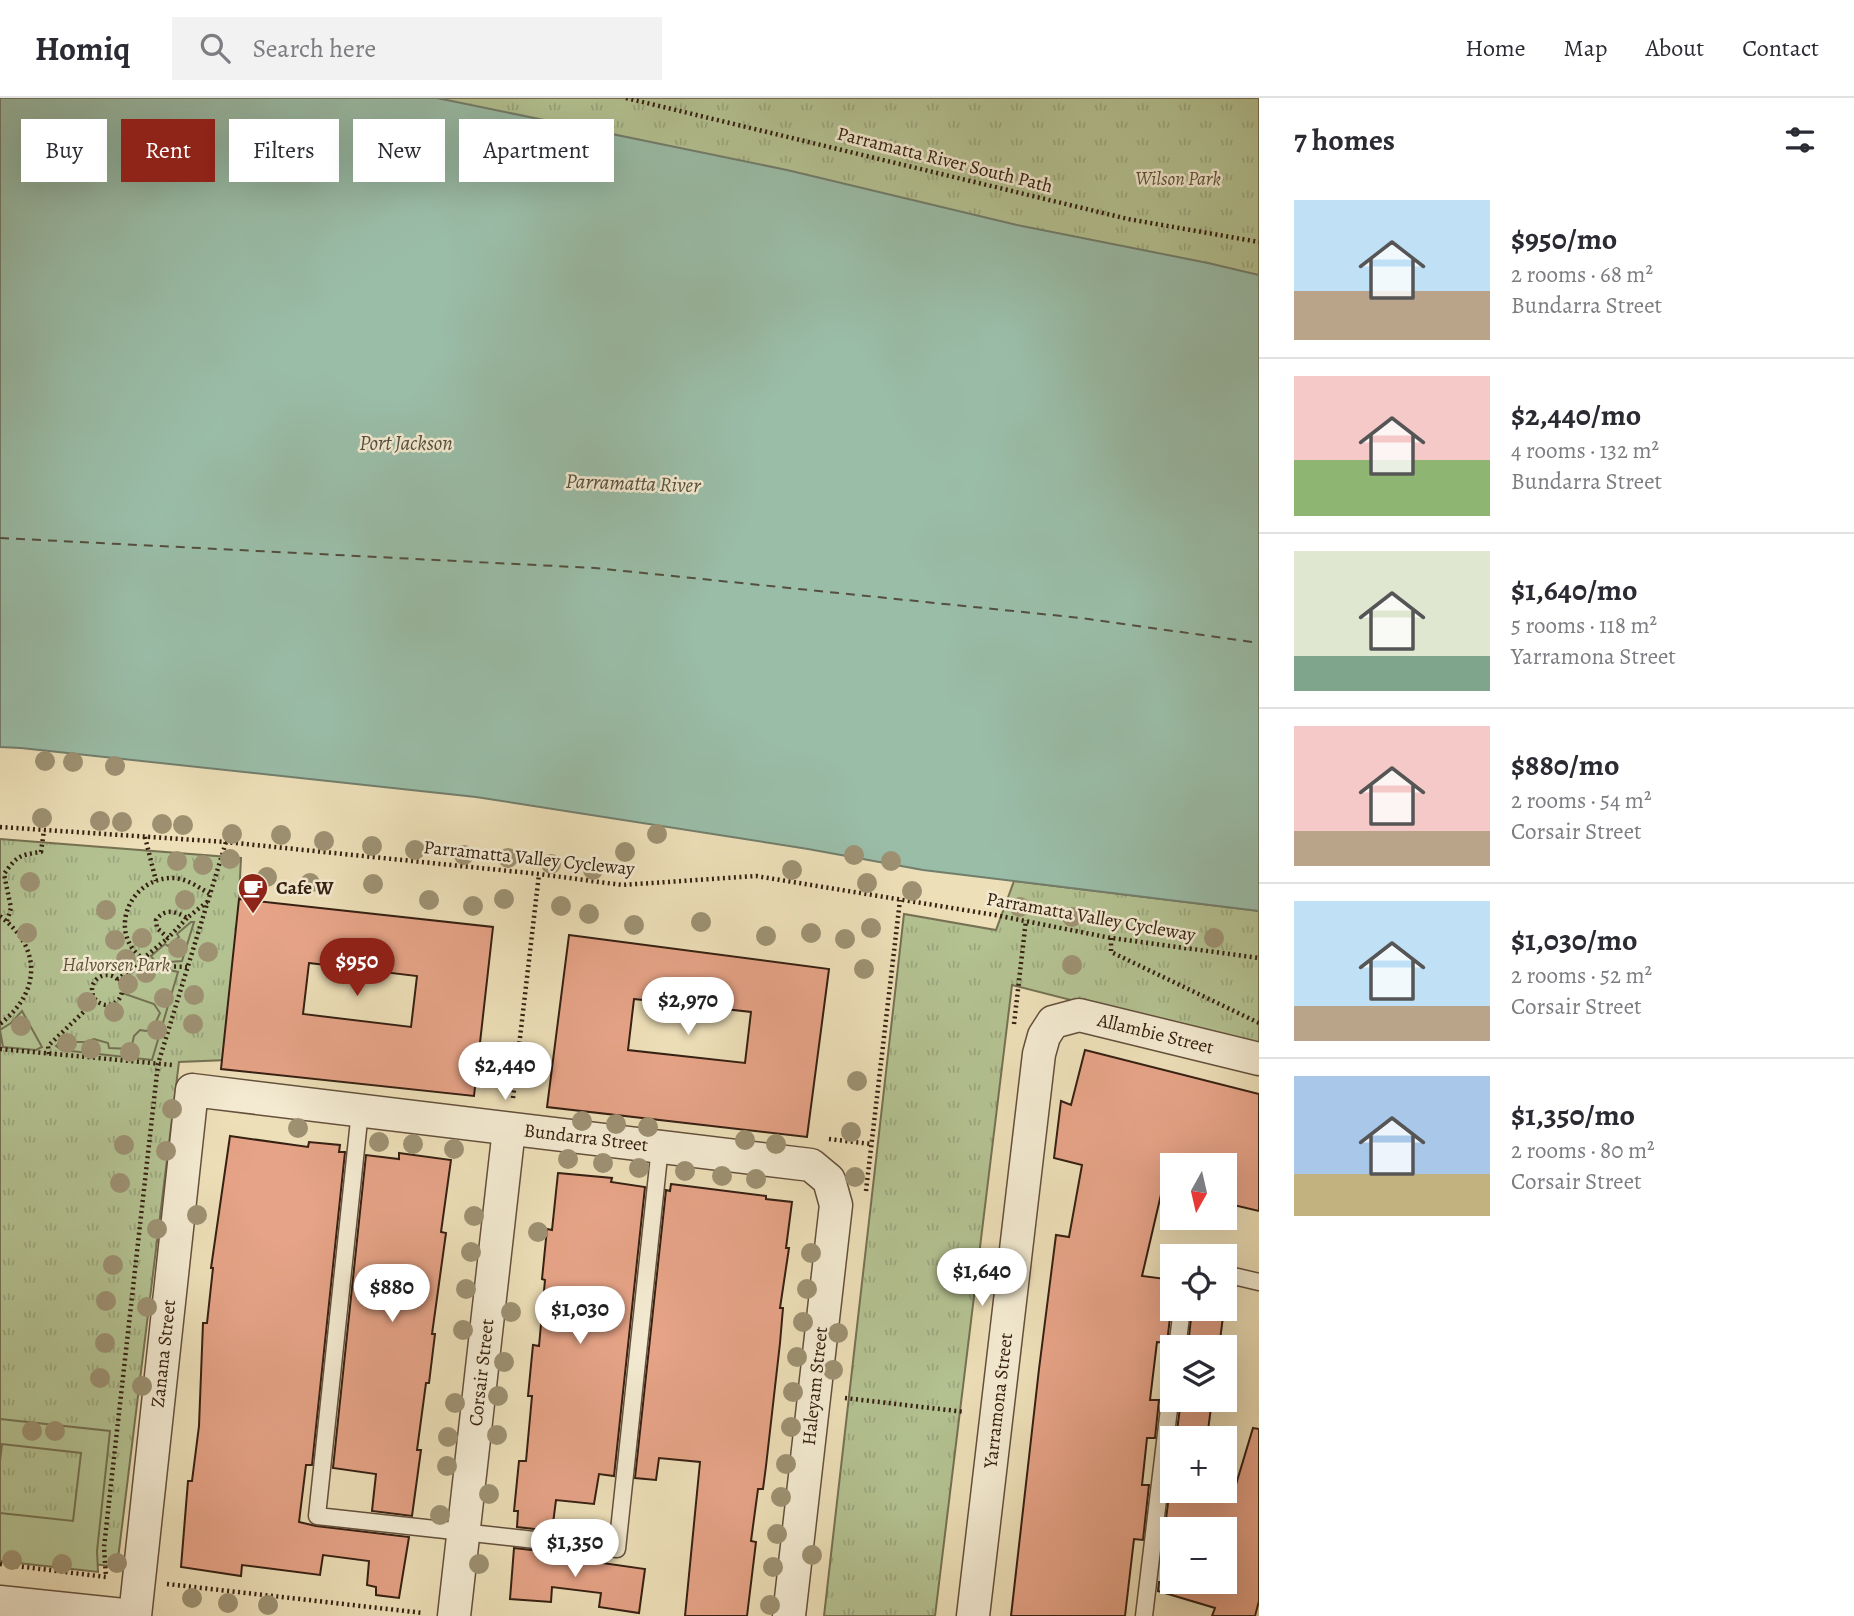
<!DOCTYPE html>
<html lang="en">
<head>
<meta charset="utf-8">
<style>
	:root { --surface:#fff; --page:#f2f2f3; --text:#2b2b33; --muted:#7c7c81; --line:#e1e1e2; --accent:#8f2418 }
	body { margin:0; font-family:Alegreya,serif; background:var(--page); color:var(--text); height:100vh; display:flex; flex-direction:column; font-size:26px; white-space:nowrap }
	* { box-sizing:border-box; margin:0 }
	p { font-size:23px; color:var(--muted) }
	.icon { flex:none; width:38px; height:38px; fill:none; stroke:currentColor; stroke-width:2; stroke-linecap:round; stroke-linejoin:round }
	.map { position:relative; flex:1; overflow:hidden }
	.side { display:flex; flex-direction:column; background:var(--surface); width:595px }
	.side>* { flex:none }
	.banner { position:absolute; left:21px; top:21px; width:665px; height:63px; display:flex; gap:14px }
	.needle { width:46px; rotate:188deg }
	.controls { position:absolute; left:1160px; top:1055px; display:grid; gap:14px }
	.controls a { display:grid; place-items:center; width:77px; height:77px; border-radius:0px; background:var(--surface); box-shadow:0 7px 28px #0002; font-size:35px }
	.price { position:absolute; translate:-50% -60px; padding:0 16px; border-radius:24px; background:#fff; color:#222; font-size:23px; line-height:46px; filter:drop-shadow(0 2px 4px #0008) }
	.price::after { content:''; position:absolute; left:50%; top:42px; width:21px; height:16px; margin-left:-10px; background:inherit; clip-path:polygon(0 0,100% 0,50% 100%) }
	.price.selected { background:var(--accent); color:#fff }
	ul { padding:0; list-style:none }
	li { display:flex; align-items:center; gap:21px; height:175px; padding:0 35px }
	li+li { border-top:2px solid var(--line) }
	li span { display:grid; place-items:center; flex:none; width:196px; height:140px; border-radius:0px; color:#555 }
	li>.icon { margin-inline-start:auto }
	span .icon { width:84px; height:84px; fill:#fffc; stroke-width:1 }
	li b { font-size:30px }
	h2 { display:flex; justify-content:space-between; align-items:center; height:84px; padding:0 35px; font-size:30px }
	.pill { padding:0 24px; border-radius:0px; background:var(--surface); box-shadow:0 7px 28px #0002; font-size:24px; line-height:63px }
	.pill.selected { background:var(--accent); color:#fff }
	header { display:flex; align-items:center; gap:42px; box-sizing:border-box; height:98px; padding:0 35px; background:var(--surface); border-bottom:2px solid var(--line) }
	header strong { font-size:33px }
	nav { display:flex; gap:38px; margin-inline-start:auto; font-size:24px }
	.search { width:490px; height:63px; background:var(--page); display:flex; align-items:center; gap:18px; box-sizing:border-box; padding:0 24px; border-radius:0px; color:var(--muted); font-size:26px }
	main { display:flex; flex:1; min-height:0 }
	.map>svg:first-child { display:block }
</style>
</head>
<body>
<header>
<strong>Homiq</strong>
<div class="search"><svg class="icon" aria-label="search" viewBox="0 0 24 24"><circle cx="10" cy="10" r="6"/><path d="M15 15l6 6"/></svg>Search here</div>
<nav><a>Home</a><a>Map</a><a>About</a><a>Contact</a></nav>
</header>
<main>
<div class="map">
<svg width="1259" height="1518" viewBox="0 0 1259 1518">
	<defs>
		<pattern id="park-tufts" width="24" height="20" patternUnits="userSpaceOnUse" patternTransform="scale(1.75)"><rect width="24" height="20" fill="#b4c292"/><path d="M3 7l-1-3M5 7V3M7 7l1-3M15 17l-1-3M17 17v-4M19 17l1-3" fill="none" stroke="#9ba67d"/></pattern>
	</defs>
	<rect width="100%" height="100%" fill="#eddfb8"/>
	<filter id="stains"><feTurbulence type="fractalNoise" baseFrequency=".00286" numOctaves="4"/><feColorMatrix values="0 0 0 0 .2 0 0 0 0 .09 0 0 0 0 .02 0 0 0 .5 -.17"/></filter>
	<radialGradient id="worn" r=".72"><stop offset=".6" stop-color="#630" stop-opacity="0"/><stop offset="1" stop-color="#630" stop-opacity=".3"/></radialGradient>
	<!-- park -->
	<path fill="url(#park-tufts)" stroke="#757152" stroke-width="2" d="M404 0H1259V181Z
		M0 741 241 760 239 800 244 801 227 962 179 964 117 1469 0 1455Z
		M1014 783 1259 813V950L1012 887 935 1518H824L904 816 996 832Z"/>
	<!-- garden -->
	<path fill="#b4c292" stroke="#757152" stroke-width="2" d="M191 824H194L182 863 156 865 151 858 165 846 168 848 179 839 177 836Z
		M144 866 178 874 152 962 62 952 56 948 68 938 75 944H85L94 941 108 945 109 950 131 951 134 938 140 932 146 933 153 930 160 915 154 906 125 896 123 881Z
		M22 913 42 949 36 952 3 949 0 932 11 925Z
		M0 1321 110 1333 97 1453 98 1474 0 1463V1415L73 1423 81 1355 2 1346 0 1363Z"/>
	<!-- water -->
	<path fill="#9abda8" stroke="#727e6c" stroke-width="2" d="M0 0H437L787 72 1017 127 1208 165 1259 177V813L923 772 808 751 476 699 21 650 0 649Z"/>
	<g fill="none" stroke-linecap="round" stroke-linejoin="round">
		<!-- ferry -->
		<path stroke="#544f3f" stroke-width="2" stroke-dasharray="9 7" stroke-linecap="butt" d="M0 440 595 470 1081 520 1259 545"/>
	</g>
	<!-- building -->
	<path fill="#e6a387" stroke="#362012" stroke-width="2" fill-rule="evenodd" d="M239 801 493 829 474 998 221 971ZM309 865 417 878 411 929 303 916Z
		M569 837 829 871 807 1039 547 1009ZM634 901 751 914 745 965 628 952Z
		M1085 952 1259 996V1113L1225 1105V1068H1172V1091L1163 1088 1142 1178 1166 1181 1163 1211H1171L1167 1245 1157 1244 1150 1302H1159L1155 1340H1147L1142 1387H1149L1143 1442 1134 1441 1125 1518H1011L1039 1271 1056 1137 1069 1139 1082 1067 1054 1060 1061 1003 1071 1007Z
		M230 1038 308 1049 309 1044 340 1047 339 1054H345L312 1367H306L299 1424 316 1428 409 1439 399 1500 376 1497V1489L367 1487 369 1463 323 1457 320 1477 242 1467 241 1478 181 1469 188 1383H192L199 1328 203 1225H207L213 1170H211Z
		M399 1055 451 1062 441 1134 446 1135 432 1236H435L429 1285H426L417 1352H421L412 1418 372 1413 376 1376 333 1370 366 1057 399 1061Z
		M558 1075 612 1080 611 1084 645 1089 614 1378 599 1376 594 1406 556 1402 552 1433 517 1429 518 1413H514L519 1363H526L532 1298H528L533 1247 539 1248 545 1182 542 1181 547 1131 552 1132Z
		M671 1086 766 1098V1101L792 1104 786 1150H789L780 1210H783L780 1245 766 1368 763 1391H758L751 1443 756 1444 747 1518H685L700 1364 659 1360 656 1382 635 1380 666 1092 670 1093Z
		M1192 1211H1224L1219 1250 1188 1248Z
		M1181 1302H1212L1207 1340H1176Z
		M1253 1330 1259 1331V1503L1255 1518H1212L1215 1510 1158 1493 1159 1484H1225V1432H1172V1446L1163 1445 1170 1389H1172V1393H1234Z
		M514 1450 568 1456 567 1460 645 1471 639 1515 599 1509 601 1495 552 1489 551 1504 510 1501Z"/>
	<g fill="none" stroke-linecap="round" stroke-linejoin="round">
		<!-- service casing -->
		<g stroke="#64503c" stroke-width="19">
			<path id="service" d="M360 1013 317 1418 617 1451 660 1049
				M1225 1176 1259 1184
				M1177 1250 1182 1211
				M1144 1518 1172 1286"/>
		</g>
		<!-- minor casing -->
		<g stroke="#64503c" stroke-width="35">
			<g id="minor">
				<path d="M0 1504 133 1518"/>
				<path id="s1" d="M135 1518 192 992 811 1067 829 1082 836 1107 789 1518"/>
				<path id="s2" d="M454 1518 509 1031"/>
				<path id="s3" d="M973 1518 1039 956 1044 938 1053 924 1079 917 1259 961"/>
			</g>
		</g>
		<!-- path -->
		<path stroke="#362012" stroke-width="4.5" stroke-dasharray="2 3.5" stroke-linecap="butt" d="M626 0 1128 121 1259 144
			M0 729 226 744 539 776 622 787 756 778 995 817 1111 840 1259 860
			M145 739 156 783
			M0 818C42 850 41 894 0 926
			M187 820 168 840 157 830 156 822C165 810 175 813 187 820L207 804
			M7 823 11 810 4 776C17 758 19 757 41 754L44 732
			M1111 840V854L1259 925
			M187 869C174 868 157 870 145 862 107 838 127 782 170 780 185 779 198 789 210 796
			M92 892a15 15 0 1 1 30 0a15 15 0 1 1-30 0Z
			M117 882 168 840
			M1014 926 1026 822
			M0 951 173 967
			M49 956 48 948 96 902
			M513 1000 539 776
			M829 1041 871 1046
			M866 1093 900 802
			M845 1300 965 1314
			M0 1466 106 1479 104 1449 158 966 226 744
			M167 1486 423 1515"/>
		<!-- service -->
		<use href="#service" stroke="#f3ead1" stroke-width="16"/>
		<!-- minor -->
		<use href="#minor" stroke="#f3ead1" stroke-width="32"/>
	</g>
	<!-- trees -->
	<g fill="#9d9172">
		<circle cx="45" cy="663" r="10"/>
		<circle cx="73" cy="664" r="10"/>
		<circle cx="115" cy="668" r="10"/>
		<circle cx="42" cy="720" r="10"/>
		<circle cx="100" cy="723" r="10"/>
		<circle cx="122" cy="724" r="10"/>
		<circle cx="162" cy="726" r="10"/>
		<circle cx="183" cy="727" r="10"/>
		<circle cx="232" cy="736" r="10"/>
		<circle cx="657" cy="736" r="10"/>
		<circle cx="281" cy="737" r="10"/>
		<circle cx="324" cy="743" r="10"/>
		<circle cx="372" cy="748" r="10"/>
		<circle cx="415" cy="752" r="10"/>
		<circle cx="625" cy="754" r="10"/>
		<circle cx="464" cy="757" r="10"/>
		<circle cx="854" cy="757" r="10"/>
		<circle cx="508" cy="760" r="10"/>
		<circle cx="230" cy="761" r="10"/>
		<circle cx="177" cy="763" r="10"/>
		<circle cx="891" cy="763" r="10"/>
		<circle cx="551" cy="766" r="10"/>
		<circle cx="203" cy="767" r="10"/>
		<circle cx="593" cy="772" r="10"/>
		<circle cx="792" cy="772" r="10"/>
		<circle cx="267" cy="779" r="10"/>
		<circle cx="30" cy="784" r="10"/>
		<circle cx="310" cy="785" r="10"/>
		<circle cx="867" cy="785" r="10"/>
		<circle cx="373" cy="786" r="10"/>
		<circle cx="912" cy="793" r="10"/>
		<circle cx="504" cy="801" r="10"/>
		<circle cx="185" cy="802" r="10"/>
		<circle cx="429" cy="802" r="10"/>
		<circle cx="473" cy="808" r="10"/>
		<circle cx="561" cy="808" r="10"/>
		<circle cx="1020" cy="809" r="10"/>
		<circle cx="106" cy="812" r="10"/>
		<circle cx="589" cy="816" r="10"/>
		<circle cx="1072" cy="819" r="10"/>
		<circle cx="701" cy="824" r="10"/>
		<circle cx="634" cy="827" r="10"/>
		<circle cx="871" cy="830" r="10"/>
		<circle cx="27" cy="835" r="10"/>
		<circle cx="811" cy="835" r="10"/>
		<circle cx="766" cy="838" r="10"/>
		<circle cx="142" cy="840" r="10"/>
		<circle cx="1214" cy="840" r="10"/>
		<circle cx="845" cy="841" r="10"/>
		<circle cx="115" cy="842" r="10"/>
		<circle cx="178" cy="850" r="10"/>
		<circle cx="208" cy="854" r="10"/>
		<circle cx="126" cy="861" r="10"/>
		<circle cx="1072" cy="867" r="10"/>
		<circle cx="864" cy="871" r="10"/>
		<circle cx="146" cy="875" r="10"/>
		<circle cx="128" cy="886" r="10"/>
		<circle cx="194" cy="897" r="10"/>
		<circle cx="164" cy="900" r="10"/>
		<circle cx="87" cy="904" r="10"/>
		<circle cx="114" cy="914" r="10"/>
		<circle cx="193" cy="926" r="10"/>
		<circle cx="21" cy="928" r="10"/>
		<circle cx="157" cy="932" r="10"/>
		<circle cx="67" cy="945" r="10"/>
		<circle cx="91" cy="951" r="10"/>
		<circle cx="130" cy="954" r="10"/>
		<circle cx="857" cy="983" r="10"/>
		<circle cx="172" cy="1011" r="10"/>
		<circle cx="582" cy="1023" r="10"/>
		<circle cx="616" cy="1026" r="10"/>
		<circle cx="648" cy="1029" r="10"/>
		<circle cx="298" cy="1030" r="10"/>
		<circle cx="851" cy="1034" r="10"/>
		<circle cx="745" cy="1042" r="10"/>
		<circle cx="379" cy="1044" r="10"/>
		<circle cx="413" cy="1046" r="10"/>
		<circle cx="776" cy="1046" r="10"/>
		<circle cx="124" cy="1047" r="10"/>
		<circle cx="454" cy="1051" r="10"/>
		<circle cx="166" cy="1053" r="10"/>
		<circle cx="568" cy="1061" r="10"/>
		<circle cx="603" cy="1065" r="10"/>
		<circle cx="639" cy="1070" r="10"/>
		<circle cx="685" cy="1073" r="10"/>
		<circle cx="722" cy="1078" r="10"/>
		<circle cx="855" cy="1079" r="10"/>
		<circle cx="756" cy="1081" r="10"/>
		<circle cx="120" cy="1085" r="10"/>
		<circle cx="197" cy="1117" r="10"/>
		<circle cx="474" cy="1118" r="10"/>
		<circle cx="157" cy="1131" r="10"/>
		<circle cx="538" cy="1134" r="10"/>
		<circle cx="471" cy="1154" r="10"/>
		<circle cx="811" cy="1155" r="10"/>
		<circle cx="113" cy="1167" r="10"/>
		<circle cx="466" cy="1191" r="10"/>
		<circle cx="807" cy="1191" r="10"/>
		<circle cx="106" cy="1203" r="10"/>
		<circle cx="147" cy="1209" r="10"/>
		<circle cx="511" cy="1214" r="10"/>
		<circle cx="803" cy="1224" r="10"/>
		<circle cx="463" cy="1232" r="10"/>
		<circle cx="838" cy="1235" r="10"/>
		<circle cx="105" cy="1245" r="10"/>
		<circle cx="797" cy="1259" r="10"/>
		<circle cx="504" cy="1264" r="10"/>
		<circle cx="833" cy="1272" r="10"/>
		<circle cx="100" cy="1280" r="10"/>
		<circle cx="142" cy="1288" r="10"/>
		<circle cx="793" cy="1294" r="10"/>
		<circle cx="498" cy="1298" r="10"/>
		<circle cx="455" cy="1305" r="10"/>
		<circle cx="791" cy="1329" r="10"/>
		<circle cx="32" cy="1333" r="10"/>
		<circle cx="55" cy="1333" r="10"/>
		<circle cx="497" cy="1337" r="10"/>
		<circle cx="448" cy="1339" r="10"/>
		<circle cx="786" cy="1366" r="10"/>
		<circle cx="447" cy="1368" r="10"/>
		<circle cx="489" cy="1396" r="10"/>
		<circle cx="781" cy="1399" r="10"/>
		<circle cx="440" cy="1417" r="10"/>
		<circle cx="777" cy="1436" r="10"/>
		<circle cx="812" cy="1457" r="10"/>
		<circle cx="12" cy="1462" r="10"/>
		<circle cx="117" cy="1465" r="10"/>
		<circle cx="62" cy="1466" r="10"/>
		<circle cx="479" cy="1466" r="10"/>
		<circle cx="773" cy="1469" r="10"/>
		<circle cx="192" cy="1500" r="10"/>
		<circle cx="228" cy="1505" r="10"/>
		<circle cx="268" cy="1507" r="10"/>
		<circle cx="770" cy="1507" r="10"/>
	</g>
	<!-- icons -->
	<defs>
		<g id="cafe-pin" transform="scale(1.575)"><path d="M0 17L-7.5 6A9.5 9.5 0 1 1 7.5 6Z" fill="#8f2418" stroke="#f3ead1"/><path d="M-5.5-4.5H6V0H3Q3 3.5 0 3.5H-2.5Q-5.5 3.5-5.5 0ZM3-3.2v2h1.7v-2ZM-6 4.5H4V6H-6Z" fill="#fff"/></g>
	</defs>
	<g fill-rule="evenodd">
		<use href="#cafe-pin" x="253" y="790"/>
	</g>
	<g text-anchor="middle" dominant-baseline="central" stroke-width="5" stroke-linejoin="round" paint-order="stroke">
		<!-- street labels -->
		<g font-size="19" fill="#362012" stroke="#f3ead1">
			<text transform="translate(945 62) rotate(14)">Parramatta River South Path</text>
			<text transform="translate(529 760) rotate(6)">Parramatta Valley Cycleway</text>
			<text transform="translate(1091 819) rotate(10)">Parramatta Valley Cycleway</text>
			<text stroke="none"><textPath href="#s3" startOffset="707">Allambie Street</textPath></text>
			<text stroke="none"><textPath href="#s1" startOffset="926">Bundarra Street</textPath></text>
			<text stroke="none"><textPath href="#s1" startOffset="264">Zanana Street</textPath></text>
			<text stroke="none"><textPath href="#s2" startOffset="245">Corsair Street</textPath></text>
			<text transform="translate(815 1288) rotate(-84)">Haleyam Street</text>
			<text stroke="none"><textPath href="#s3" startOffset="217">Yarramona Street</textPath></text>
		</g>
		<!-- park labels -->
		<g font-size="19" font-style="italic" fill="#5c5138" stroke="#f3ead1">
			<text x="1178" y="81">Wilson Park</text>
			<text x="116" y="867">Halvorsen Park</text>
		</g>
		<!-- poi labels -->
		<g font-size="19" font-weight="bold" fill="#362012" stroke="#f3ead1" text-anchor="start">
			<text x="276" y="790">Cafe W</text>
		</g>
		<!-- water labels -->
		<g font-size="21" font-style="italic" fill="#544f3f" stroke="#f3ead1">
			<text x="406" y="345">Port Jackson</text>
			<text transform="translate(633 385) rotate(2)">Parramatta River</text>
		</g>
	</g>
	<rect width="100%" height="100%" filter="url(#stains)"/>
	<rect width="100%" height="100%" fill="url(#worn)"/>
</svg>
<div class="controls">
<a><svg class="needle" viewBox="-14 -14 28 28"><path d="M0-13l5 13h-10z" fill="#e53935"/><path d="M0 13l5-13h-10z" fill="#7c7c81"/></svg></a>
<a><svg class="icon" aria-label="locate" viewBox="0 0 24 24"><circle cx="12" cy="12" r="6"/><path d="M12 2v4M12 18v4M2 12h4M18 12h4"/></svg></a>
<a><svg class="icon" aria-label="layers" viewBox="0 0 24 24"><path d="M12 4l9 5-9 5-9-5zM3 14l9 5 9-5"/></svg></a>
<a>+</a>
<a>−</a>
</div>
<b class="price selected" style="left:357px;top:900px">$950</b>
<b class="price" style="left:688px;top:939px">$2,970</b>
<b class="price" style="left:505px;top:1004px">$2,440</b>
<b class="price" style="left:982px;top:1210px">$1,640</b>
<b class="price" style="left:392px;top:1226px">$880</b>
<b class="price" style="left:580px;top:1248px">$1,030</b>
<b class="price" style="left:575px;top:1481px">$1,350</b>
<div class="banner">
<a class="pill">Buy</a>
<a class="pill selected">Rent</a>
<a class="pill">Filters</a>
<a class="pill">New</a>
<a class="pill">Apartment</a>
</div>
</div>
<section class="side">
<h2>7 homes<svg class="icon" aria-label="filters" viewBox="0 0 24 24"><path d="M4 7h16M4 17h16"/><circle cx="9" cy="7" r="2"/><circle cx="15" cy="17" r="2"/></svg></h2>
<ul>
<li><span style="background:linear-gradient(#bfe0f5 65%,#b9a48a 0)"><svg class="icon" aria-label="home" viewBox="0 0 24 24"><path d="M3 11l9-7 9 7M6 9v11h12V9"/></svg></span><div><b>$950/mo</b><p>2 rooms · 68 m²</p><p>Bundarra Street</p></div></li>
<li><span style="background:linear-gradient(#f6c9c9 60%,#8fb573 0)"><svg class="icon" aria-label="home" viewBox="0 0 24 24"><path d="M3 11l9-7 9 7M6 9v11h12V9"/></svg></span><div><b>$2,440/mo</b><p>4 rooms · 132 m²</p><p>Bundarra Street</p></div></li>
<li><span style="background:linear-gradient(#dfe7d0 75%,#7fa58c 0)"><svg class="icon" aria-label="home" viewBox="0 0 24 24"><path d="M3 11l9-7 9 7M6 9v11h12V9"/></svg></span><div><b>$1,640/mo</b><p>5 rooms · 118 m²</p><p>Yarramona Street</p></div></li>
<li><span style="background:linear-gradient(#f6c9c9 75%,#b9a48a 0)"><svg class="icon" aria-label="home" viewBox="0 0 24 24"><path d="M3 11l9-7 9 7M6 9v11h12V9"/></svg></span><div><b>$880/mo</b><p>2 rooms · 54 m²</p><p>Corsair Street</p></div></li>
<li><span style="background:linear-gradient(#bfe0f5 75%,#b9a48a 0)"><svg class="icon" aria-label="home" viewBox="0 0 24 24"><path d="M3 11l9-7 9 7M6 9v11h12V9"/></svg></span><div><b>$1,030/mo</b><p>2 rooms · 52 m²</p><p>Corsair Street</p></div></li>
<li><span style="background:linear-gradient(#a9c7e8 70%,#c2b280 0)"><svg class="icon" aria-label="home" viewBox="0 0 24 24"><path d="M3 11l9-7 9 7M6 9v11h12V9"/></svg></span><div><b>$1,350/mo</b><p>2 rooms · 80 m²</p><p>Corsair Street</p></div></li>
</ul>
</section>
</main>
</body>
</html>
